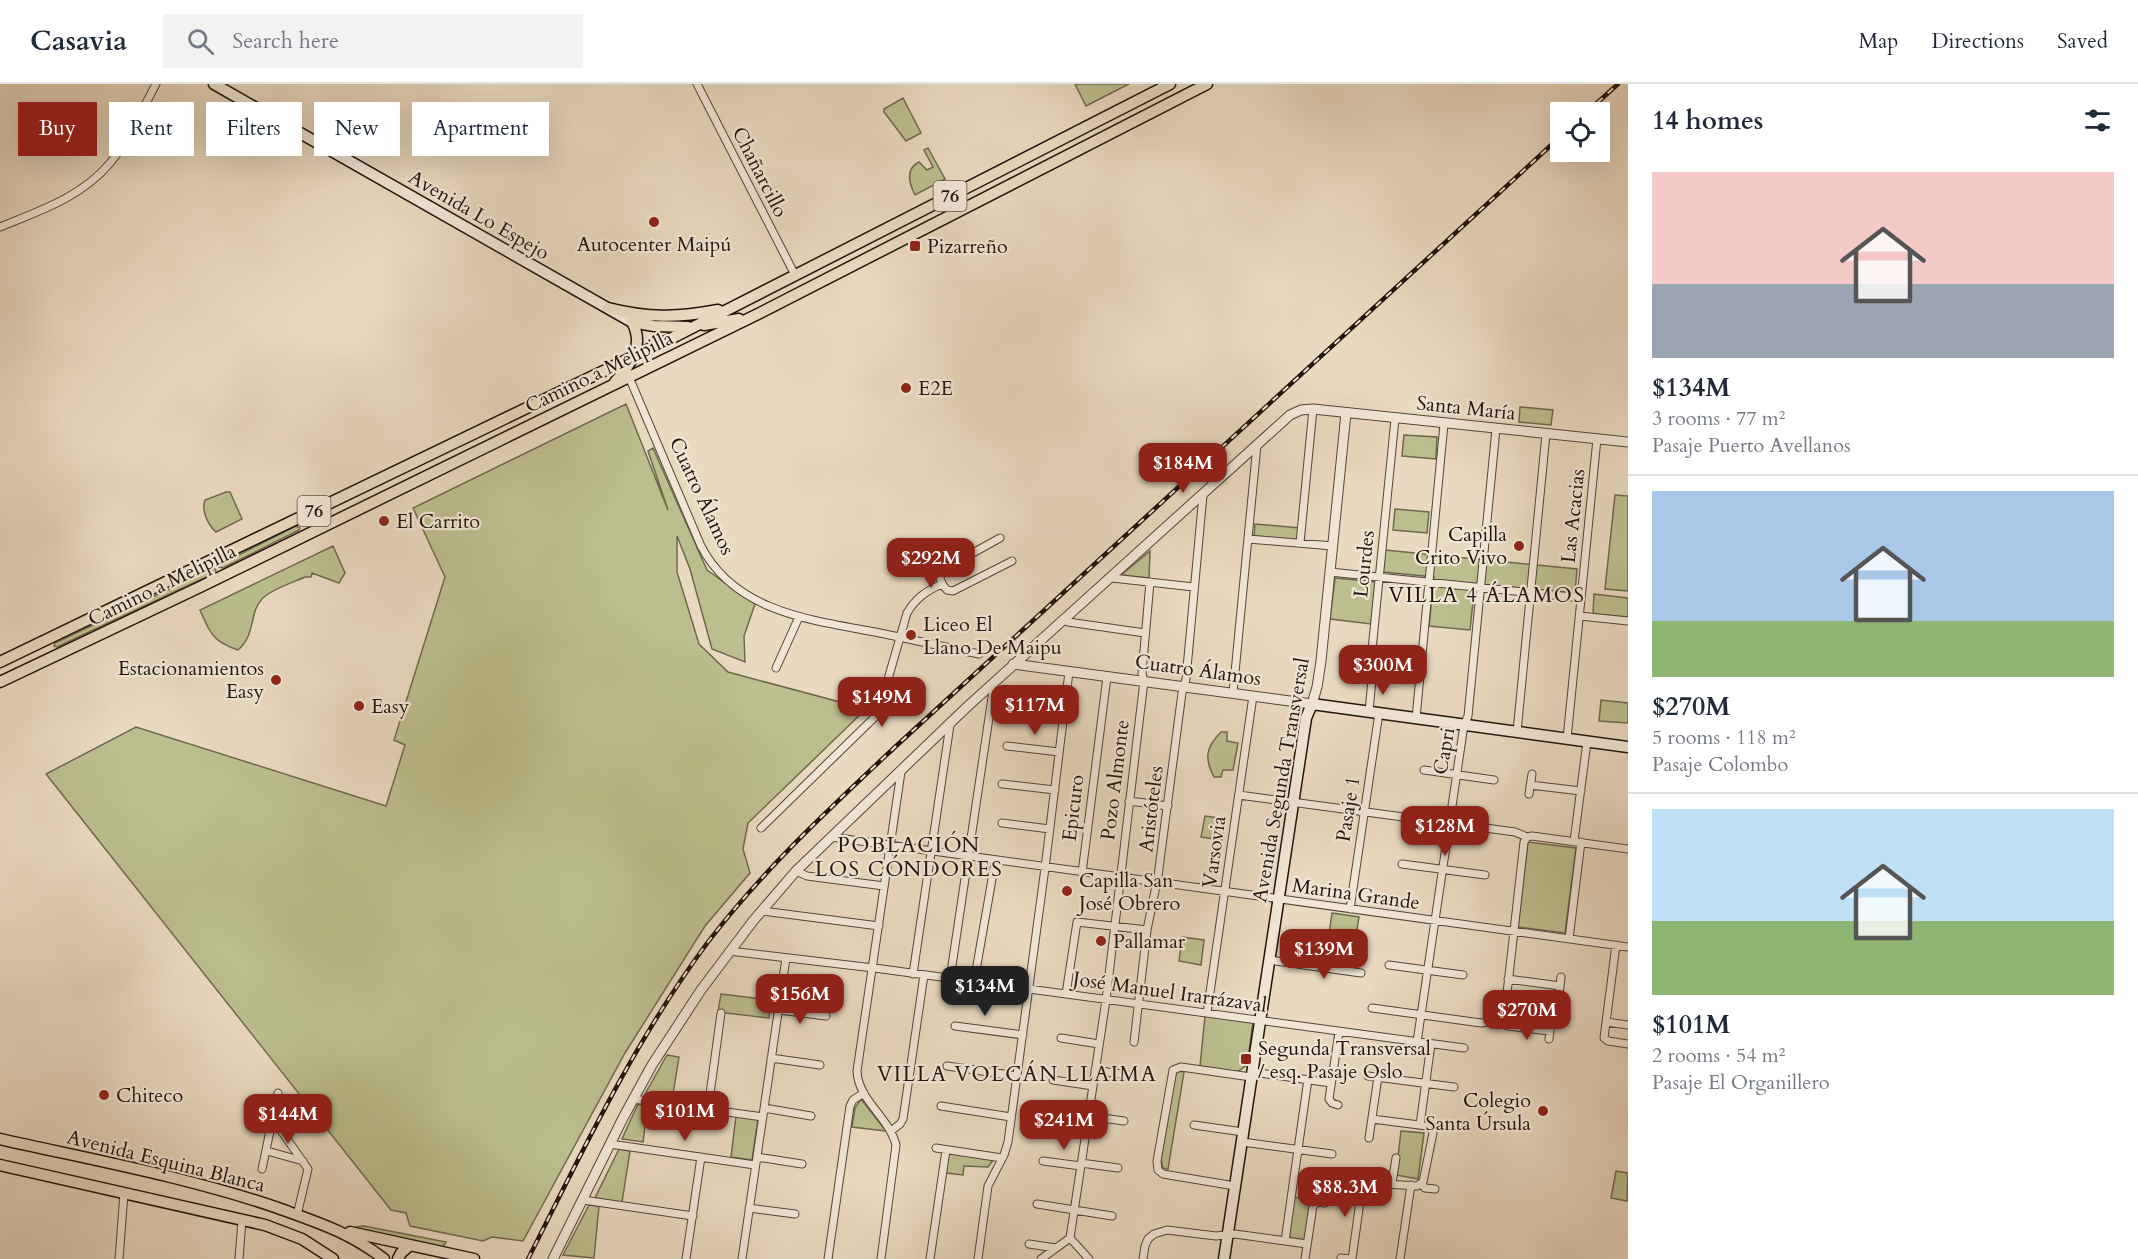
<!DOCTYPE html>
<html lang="en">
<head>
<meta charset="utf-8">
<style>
	:root { --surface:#fff; --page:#f2f2f3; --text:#1f2937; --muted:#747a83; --line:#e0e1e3; --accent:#8f2418 }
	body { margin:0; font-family:Cardo,serif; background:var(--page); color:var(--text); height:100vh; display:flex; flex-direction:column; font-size:22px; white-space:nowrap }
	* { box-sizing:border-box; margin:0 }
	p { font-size:20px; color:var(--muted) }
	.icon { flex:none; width:33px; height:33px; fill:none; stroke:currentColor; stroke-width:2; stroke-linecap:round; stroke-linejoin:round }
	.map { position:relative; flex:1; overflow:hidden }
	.drawer { display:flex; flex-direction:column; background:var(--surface); width:510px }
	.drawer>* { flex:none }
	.top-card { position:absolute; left:18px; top:18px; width:570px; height:54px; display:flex; gap:12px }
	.controls { position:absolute; left:1550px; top:18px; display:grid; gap:12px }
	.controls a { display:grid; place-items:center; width:60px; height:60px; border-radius:0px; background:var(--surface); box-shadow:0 6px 24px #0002; font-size:30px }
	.price { position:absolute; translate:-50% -51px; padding:0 14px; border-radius:12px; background:var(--accent); color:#fff; font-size:20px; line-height:39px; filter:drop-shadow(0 2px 3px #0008) }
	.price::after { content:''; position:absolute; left:50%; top:36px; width:18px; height:14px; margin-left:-9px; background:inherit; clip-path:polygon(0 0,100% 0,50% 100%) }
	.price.current { background:#222; color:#fff }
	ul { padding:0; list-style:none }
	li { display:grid; align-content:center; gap:12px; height:318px; padding:0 24px }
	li+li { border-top:2px solid var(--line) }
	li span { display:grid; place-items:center; height:186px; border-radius:0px; color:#555 }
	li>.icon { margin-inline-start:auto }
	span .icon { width:108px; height:108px; fill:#fffc; stroke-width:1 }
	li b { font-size:26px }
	h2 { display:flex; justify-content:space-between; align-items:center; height:72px; padding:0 24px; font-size:26px }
	.tag { padding:0 21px; border-radius:0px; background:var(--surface); box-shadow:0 6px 24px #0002; font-size:21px; line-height:54px }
	.tag.current { background:var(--accent); color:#fff }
	header { display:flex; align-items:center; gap:36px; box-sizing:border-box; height:84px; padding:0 30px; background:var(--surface); border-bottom:2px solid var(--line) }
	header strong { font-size:28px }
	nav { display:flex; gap:33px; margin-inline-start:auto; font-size:21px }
	.search { width:420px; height:54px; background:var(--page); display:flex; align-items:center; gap:15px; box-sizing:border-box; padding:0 21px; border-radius:0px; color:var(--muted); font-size:22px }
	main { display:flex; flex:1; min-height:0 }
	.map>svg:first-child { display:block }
</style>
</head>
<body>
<header>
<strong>Casavia</strong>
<div class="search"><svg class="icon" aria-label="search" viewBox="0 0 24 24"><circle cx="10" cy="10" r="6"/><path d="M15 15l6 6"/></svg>Search here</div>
<nav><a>Map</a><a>Directions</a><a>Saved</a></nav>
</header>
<main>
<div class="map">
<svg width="1628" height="1175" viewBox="0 0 1628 1175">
	<rect width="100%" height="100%" fill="#e9d9c0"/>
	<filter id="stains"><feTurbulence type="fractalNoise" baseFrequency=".00333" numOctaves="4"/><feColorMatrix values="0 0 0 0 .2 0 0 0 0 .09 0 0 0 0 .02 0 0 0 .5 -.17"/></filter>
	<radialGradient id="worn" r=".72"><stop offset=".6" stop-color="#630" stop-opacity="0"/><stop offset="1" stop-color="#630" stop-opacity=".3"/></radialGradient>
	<!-- green -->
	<path fill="#bcbe8e" stroke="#6e694d" stroke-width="1.5" d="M1075 0H1129L1086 22Z
		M903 14 921 49 906 57 884 28V25Z
		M928 64 945 95 915 111C909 99 905 85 919 78L927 86 933 83 924 66Z
		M626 320 668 426 648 367 653 364 707 486 755 520 744 552 745 578 712 565 690 485 677 452V488L699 560 728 588 866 625 748 739 743 765 750 789 705 842 625 969 523 1157 492 1153 483 1157 410 1142 406 1129 391 1126 46 690 136 643 386 722 405 661 394 656 445 493 413 424Z
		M1520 323 1553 326 1551 341 1519 338Z
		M1404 351 1437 353 1436 375 1402 372Z
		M226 408H230L242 435 216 448C208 441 201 426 205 416Z
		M1615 411 1628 412V507L1605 505Z
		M1395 425 1429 428 1427 449 1393 446Z
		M1255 440 1300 444 1299 456 1254 452Z
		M296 442 300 444 299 446 223 484 219 483 221 480Z
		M333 462 345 489 339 499 312 489 311 493H305C294 498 269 506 262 515 249 528 256 551 238 566 213 558 210 549 200 526Z
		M1385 466 1577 485 1575 509 1475 500 1470 546 1429 542 1434 493 1383 488Z
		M1150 467 1149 494 1121 491Z
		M213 484 216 486 215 489 57 563 54 562 55 559Z
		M1335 494 1376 498 1371 540 1330 535Z
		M1594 510 1628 514V533L1593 530Z
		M1601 616 1628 619V639L1599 637Z
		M1221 648H1227V657L1238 659 1233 686H1223L1221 693H1214C1204 674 1206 663 1221 648Z
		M1205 732 1226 735 1222 756 1201 753Z
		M1528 758 1576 764 1565 849 1518 843Z
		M1332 829 1359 833 1351 882 1325 878Z
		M1182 853 1204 856 1201 881 1179 877Z
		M721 910 771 916 769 934 718 928Z
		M1205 932 1253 938 1247 981 1237 988 1200 982Z
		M667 971 679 973 672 1016 644 1012Z
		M1178 987 1184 988 1168 1085 1163 1084 1161 1077 1173 992Z
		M861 1015 886 1047 852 1043 855 1024Z
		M638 1020 648 1021 643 1058 622 1055Z
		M736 1032 758 1035 752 1076 731 1073Z
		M1401 1047 1424 1049 1418 1095 1396 1091Z
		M619 1065 630 1067 622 1118 595 1114Z
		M948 1069 994 1075 988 1083 964 1082 963 1091 946 1089Z
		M1616 1087 1628 1089 1627 1117 1611 1114Z
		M1294 1113 1311 1116 1306 1156 1288 1153Z
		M589 1121 599 1122 594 1174 563 1171Z
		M364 1142 446 1158 441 1165 356 1148V1143Z"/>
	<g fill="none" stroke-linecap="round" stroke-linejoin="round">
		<!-- minor casing -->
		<g stroke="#524539" stroke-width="9">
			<path id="minor" d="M697 0 795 191
				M0 143C39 127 82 113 110 79 129 56 142 26 156 0
				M629 293 701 462C735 528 811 536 875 548 910 555 944 563 979 570
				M1000 454 942 486C937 492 942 501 947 506L953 507 1012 477
				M1248 455 1333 462
				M1300 459 1313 325
				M1330 488 1581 514
				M1112 494 1194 503
				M1580 532 1628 537
				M1068 538 1145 549
				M776 584 799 533
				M1233 609 1257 361
				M1026 625 1064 630
				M1369 628 1372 595 1370 586 1395 335
				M1416 634 1444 340
				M1517 648 1546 350
				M1567 655 1597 355
				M1007 662 1059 668
				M1424 686 1494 696
				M1002 700 1055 706
				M1530 701 1581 707
				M1529 710 1532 690
				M1239 711 1515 748 1527 753 1532 752 1628 765
				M1129 717 1168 722
				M1002 739 1050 745
				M761 744 878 630 907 529C916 514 926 507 942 500
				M831 753C1096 792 1363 824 1628 863
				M1574 757 1587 658
				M1402 780 1485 791
				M796 787 807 792 884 802
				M1082 789 1107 593
				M1350 825 1379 629
				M762 827 879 842
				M1569 855 1581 758
				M1616 861 1604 954 1608 957 1628 960
				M729 867 882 885 1464 964
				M1269 876 1361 889
				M1389 881 1463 891
				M913 890 950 641
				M950 895 993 607
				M1508 895 1560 902
				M974 898 995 778
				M1066 910 1077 838 1147 846
				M1559 911 1561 893
				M1372 924 1481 939 1495 937 1508 942 1550 947
				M779 926 826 932
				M1207 929 1253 612
				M1495 937 1502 931 1506 918 1524 758 1527 753
				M1606 938 1628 941
				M955 942 1023 951
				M1061 954 1099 960
				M1549 955 1551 938
				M1134 958 1147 846 1158 792 1182 609 1186 595 1203 411
				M1417 958 1464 641 1468 632 1496 345
				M771 974 820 981
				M947 982 1017 992
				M1095 986 1133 992
				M1252 988 1331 999
				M1368 992 1454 1003
				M1053 996 1093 1002
				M633 1015 763 1033
				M1338 1021 1332 1019 1329 1015 1339 948
				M941 1022 1011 1033
				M764 1024 811 1032
				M708 1025 721 929
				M1088 1032 1124 1037
				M273 1035 308 1085 297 1131
				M1049 1036 1087 1042
				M1194 1041 1243 1048
				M1420 1041 1431 960
				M891 1047 900 1040 903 1035 924 891
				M1369 1054 1378 993
				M1242 1058 1332 1070
				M610 1060 755 1081
				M936 1064 1002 1074
				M267 1067 303 1077
				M757 1073 802 1080
				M1043 1077 1081 1082
				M1081 1079 1118 1084
				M262 1085 278 1009
				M1354 1095 1387 1100 1417 1102 1423 1098 1433 1049 1432 1045 1427 1042 1372 1035
				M1392 1099 1396 1074
				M1421 1100 1425 1104 1435 1105
				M1235 1102 1163 1090 1158 1086 1157 1077 1173 986 1181 983 1251 993
				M583 1116 693 1132
				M1037 1120 1112 1132
				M749 1124 795 1130
				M1070 1154 1089 1175
				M1285 1157 1308 995
				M1029 1160 1056 1164
				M1341 1174 1351 1175
				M119 1175 124 1109
				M239 1175 242 1136
				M686 1175 701 1073
				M742 1175 786 874
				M828 1175 850 1022 853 1016 864 1009
				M881 1175 896 1061C889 1033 858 1016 857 987L901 688
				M930 1175 946 1066
				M978 1175 988 1102 1004 1071 1008 1058 1045 784 1069 588
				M1041 1175 1070 1154 1106 916 1144 597 1142 589 1150 498
				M1143 1175 1145 1162 1148 1155 1154 1150 1167 1146 1216 1152 1235 1150 1307 1160
				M1305 1175 1313 1122 1318 1118 1325 1119
				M1352 1175 1363 1096
				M1400 1175 1411 1101"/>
		</g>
		<!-- tertiary casing -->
		<g stroke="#524539" stroke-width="11">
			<path id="tertiary" d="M1013 580 1312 620 1317 603 1321 577 1346 329
				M553 1175 623 1034 652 981 701 906 753 837 796 787 968 622 1290 331 1301 326 1313 325 1628 358"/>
		</g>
		<!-- secondary casing -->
		<g stroke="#20140c" stroke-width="13">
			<path id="secondary" d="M214 0 632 238
				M1224 1175 1306 634 1312 620 1628 663"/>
		</g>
		<!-- primary casing -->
		<g stroke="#20140c" stroke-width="13">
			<path id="primary" d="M608 224C648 234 677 234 718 226
				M632 238 654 242 688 243
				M704 241 739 235
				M615 298C631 280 645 262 632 238
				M0 578 674 253 1170 0
				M0 598 200 503 760 229 1207 0
				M0 1055C93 1076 188 1093 278 1124 319 1139 349 1148 384 1175
				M0 1081 265 1141 302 1155 333 1175
				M350 1148 474 1175
				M398 1175 401 1169 409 1162"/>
		</g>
		<!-- minor -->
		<use href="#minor" stroke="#f1e6d6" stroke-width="7"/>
		<!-- tertiary -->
		<use href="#tertiary" stroke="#f1e6d6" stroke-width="9"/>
		<!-- secondary -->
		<use href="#secondary" stroke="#f1e6d6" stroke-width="10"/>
		<!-- primary -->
		<use href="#primary" stroke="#e9d9c0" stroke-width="10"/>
		<!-- rail casing -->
		<g stroke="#20140c" stroke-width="4.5">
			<path id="rail" d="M1587 28 1618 0
				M528 1175C583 1066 635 956 708 858 763 786 829 725 894 664L1560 53"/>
		</g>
		<!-- rail -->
		<use href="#rail" stroke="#f1e6d6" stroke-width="2" stroke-dasharray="7" stroke-linecap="butt"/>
	</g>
	<!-- markers -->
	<g fill="#8f2418" stroke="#f1e6d6" stroke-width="2">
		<circle cx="654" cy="138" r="6"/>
		<rect x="909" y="156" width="12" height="12" rx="3"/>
		<circle cx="906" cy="304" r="6"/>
		<circle cx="384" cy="437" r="6"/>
		<circle cx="1519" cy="462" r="6"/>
		<circle cx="911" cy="551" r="6"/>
		<circle cx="276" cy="596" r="6"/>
		<circle cx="359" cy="622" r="6"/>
		<circle cx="1067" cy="807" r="6"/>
		<circle cx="1101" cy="857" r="6"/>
		<rect x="1240" y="969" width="12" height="12" rx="3"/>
		<circle cx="104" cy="1011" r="6"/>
		<circle cx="1543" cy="1027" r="6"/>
	</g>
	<g text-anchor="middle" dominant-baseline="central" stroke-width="4.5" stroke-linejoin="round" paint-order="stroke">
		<!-- shield labels -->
		<g fill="#f1e6d6" stroke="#5f5349" stroke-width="1.5">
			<rect x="933.5" y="97" width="33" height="30" rx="4.5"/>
			<rect x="297.5" y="412" width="33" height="30" rx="4.5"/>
		</g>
		<g font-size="18" font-weight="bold" fill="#20140c">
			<text x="950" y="112">76</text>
			<text x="314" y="427">76</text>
		</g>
		<!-- street labels -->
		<g font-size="20" fill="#20140c" stroke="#f1e6d6">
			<text transform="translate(760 88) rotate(63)">Chañarcillo</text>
			<text transform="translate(479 131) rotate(30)">Avenida Lo Espejo</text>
			<text transform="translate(599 288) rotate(-26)">Camino a Melipilla</text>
			<text transform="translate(1466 324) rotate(6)">Santa María</text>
			<text transform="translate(702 412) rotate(65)">Cuatro Álamos</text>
			<text transform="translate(1573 432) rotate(-84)">Las Acacias</text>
			<text transform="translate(1364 480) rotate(-84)">Lourdes</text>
			<text transform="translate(162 501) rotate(-26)">Camino a Melipilla</text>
			<text transform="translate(1198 586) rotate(8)">Cuatro Álamos</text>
			<text transform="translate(1444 667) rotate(-80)">Capri</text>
			<text transform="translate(1115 696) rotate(-83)">Pozo Almonte</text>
			<text transform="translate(1281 696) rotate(-80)">Avenida Segunda Transversal</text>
			<text transform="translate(1073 724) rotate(-83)">Epicuro</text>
			<text transform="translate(1151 725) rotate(-83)">Aristóteles</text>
			<text transform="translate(1348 725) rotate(-81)">Pasaje 1</text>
			<text transform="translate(1214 768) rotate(-82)">Varsovia</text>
			<text transform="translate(1356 810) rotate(8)">Marina Grande</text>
			<text transform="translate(1170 908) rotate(8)">José Manuel Irarrázaval</text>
			<text transform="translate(166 1077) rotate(14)">Avenida Esquina Blanca</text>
		</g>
		<!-- poi labels -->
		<g font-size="20" fill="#20140c" stroke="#f1e6d6" text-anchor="start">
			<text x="654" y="160" text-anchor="middle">Autocenter Maipú</text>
			<text x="927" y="162">Pizarreño</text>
			<text x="918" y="304">E2E</text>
			<text x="396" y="437">El Carrito</text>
			<text x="1507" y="450" text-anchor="end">Capilla<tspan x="1507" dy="23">Crito Vivo</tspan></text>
			<text x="923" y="540">Liceo El<tspan x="923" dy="23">Llano De Maipu</tspan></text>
			<text x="264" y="584" text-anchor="end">Estacionamientos<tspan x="264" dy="23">Easy</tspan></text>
			<text x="371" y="622">Easy</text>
			<text x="1079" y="796">Capilla San<tspan x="1079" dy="23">José Obrero</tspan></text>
			<text x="1113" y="857">Pallamar</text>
			<text x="1258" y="964">Segunda Transversal<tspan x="1258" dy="23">/ esq. Pasaje Oslo</tspan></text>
			<text x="116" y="1011">Chiteco</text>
			<text x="1531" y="1016" text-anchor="end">Colegio<tspan x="1531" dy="23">Santa Úrsula</tspan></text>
		</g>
		<!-- neighbourhood labels -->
		<g font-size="21" letter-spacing="1.5" fill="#20140c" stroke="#f1e6d6">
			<text x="1487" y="511">VILLA 4 ÁLAMOS</text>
			<text x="909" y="761">POBLACIÓN<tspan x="909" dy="24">LOS CÓNDORES</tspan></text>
			<text x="1017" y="990">VILLA VOLCÁN LLAIMA</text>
		</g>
	</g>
	<rect width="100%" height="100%" filter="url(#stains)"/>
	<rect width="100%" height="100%" fill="url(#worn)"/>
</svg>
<div class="controls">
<a><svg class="icon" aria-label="locate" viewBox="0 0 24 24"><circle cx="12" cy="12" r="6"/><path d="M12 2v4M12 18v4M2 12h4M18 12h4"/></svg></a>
</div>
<b class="price" style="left:1183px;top:410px">$184M</b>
<b class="price" style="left:931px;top:505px">$292M</b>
<b class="price" style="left:1383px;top:612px">$300M</b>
<b class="price" style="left:882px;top:644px">$149M</b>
<b class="price" style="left:1035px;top:652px">$117M</b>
<b class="price" style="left:1445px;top:773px">$128M</b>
<b class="price" style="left:1324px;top:896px">$139M</b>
<b class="price current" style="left:985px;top:933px">$134M</b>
<b class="price" style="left:800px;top:941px">$156M</b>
<b class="price" style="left:1527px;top:957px">$270M</b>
<b class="price" style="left:685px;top:1058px">$101M</b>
<b class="price" style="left:288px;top:1061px">$144M</b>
<b class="price" style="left:1064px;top:1067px">$241M</b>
<b class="price" style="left:1345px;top:1134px">$88.3M</b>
<div class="top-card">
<a class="tag current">Buy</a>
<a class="tag">Rent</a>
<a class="tag">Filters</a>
<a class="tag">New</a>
<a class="tag">Apartment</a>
</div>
</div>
<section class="drawer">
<h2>14 homes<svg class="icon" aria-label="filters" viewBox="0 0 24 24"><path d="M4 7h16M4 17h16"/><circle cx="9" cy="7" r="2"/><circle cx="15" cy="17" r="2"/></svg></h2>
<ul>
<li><span style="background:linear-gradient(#f6c9c9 60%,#9aa5b1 0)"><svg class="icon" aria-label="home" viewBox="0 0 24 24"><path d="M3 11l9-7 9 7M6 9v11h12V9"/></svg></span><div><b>$134M</b><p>3 rooms · 77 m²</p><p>Pasaje Puerto Avellanos</p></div></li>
<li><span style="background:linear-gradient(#a9c7e8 70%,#8fb573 0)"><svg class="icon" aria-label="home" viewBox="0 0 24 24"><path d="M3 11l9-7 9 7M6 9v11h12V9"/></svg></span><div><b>$270M</b><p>5 rooms · 118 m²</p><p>Pasaje Colombo</p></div></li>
<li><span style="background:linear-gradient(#bfe0f5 60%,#8fb573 0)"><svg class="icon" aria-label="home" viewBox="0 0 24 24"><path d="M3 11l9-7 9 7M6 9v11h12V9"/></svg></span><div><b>$101M</b><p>2 rooms · 54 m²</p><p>Pasaje El Organillero</p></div></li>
</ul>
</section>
</main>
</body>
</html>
